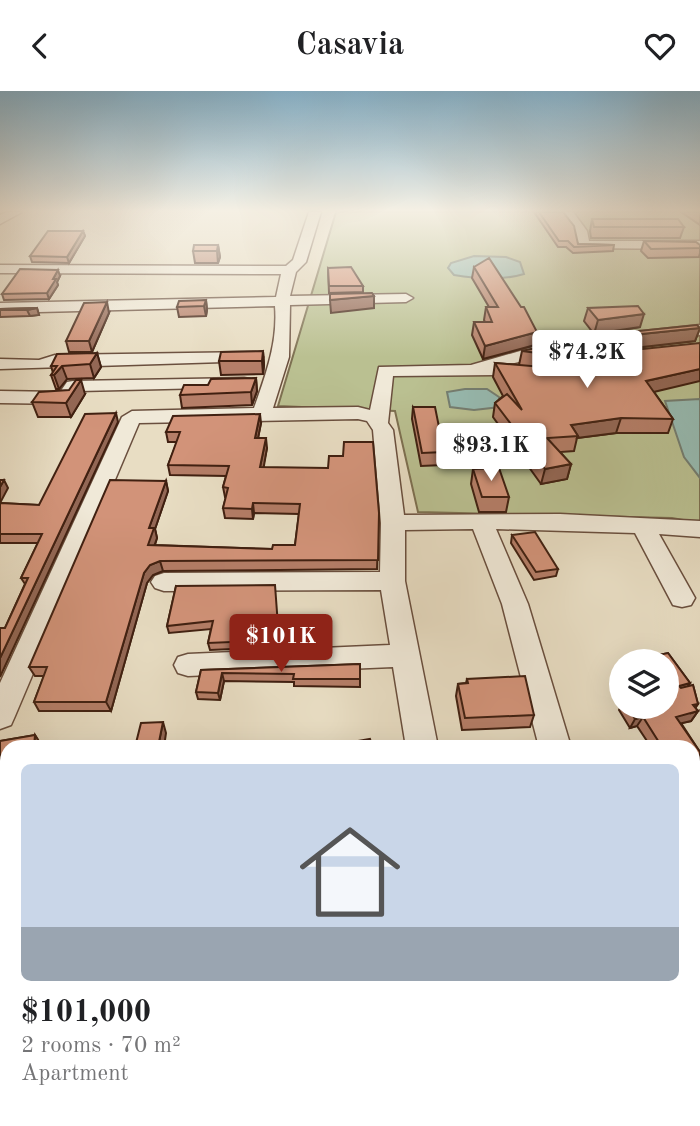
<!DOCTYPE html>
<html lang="en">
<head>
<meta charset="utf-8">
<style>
	:root { --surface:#fff; --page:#f2f2f2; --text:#202124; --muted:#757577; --line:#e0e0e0; --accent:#8f2418 }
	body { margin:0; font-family:"Old Standard TT",serif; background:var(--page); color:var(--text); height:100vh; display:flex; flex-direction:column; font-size:26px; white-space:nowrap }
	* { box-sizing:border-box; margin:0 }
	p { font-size:23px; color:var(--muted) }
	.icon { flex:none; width:38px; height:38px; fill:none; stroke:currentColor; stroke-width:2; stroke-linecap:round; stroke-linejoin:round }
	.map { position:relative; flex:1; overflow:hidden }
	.drawer { position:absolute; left:0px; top:649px; width:700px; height:387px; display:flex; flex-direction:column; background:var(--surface); border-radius:21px 21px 0 0; box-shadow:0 7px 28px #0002 }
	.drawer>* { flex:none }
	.buttons { position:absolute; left:609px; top:558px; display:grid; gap:14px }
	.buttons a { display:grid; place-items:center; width:70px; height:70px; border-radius:50%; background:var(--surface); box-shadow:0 7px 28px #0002; font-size:35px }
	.price { position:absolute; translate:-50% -60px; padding:0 16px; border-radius:7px; background:#fff; color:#222; font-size:23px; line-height:46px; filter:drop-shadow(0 2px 4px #0008) }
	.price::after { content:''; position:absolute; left:50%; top:42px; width:21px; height:16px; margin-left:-10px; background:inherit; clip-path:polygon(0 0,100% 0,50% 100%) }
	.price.on { background:var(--accent); color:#fff }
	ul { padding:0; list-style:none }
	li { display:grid; align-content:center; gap:14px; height:371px; padding:0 21px }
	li+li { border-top:2px solid var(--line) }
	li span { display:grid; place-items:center; height:217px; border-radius:10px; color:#555 }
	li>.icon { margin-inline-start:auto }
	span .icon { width:126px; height:126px; fill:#fffc; stroke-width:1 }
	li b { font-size:30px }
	header { display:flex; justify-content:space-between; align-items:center; height:91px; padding:0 21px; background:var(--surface); font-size:32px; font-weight:600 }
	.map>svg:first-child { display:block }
</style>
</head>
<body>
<header><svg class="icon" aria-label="back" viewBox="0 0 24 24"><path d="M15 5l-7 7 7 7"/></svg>Casavia<svg class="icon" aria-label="heart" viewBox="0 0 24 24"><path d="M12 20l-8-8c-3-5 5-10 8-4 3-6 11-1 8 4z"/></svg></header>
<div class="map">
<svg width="700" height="1035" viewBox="0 0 700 1035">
	<rect width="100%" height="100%" fill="#e8ddc3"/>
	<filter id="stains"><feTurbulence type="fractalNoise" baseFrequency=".00286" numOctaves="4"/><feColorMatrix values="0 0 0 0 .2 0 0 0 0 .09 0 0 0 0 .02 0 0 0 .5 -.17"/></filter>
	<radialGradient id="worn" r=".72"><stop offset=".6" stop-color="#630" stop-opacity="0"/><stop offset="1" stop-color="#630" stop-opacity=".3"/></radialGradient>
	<!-- green -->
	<path fill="#bac091" stroke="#7d7051" stroke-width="2" d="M336 121H700V432L672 427 418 421 395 320 278 315Z"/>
	<!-- water -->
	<path fill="#97bcb3" stroke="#747e72" stroke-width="2" d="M474 165 506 166 520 171 524 183C501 190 477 188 454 184L448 177 451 172Z
		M465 298H487L499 306 500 316 474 319 450 316 447 301Z
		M700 308V387L684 366 665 310Z"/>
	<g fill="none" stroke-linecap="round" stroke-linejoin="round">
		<!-- minor casing -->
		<g stroke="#6a4f3e" stroke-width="3">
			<path id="minor" d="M7 121H22L0 133V124Z
				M309 121H321L306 171 296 181 290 205 406 203 413 207 406 211 290 214 289 266 273 317 358 316 370 319 379 276 471 274 534 256 588 246 700 234V244L588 255 501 275 504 279 501 283 495 284 393 285 388 332 393 339 404 424 560 423 700 430V446L659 443 695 507 691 514 682 516 673 514 635 442 496 438 528 513 571 656H539L502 513 473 438 405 439V490L438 656H406L393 576 188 585 178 582 174 574 178 566 188 563 390 554 381 499 164 500 155 497 151 491 155 485 164 482 380 481 381 432 373 339 367 330 358 328 139 332 15 625 11 634 0 638V592L122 326 132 320 254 317C266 283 278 251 275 215L0 222V212L276 206 281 183 0 182V174L286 175 293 169Z
				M561 121H573L587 140 589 150H700V158L578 157 575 140Z
				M254 261 260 262 263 266 260 270 0 278V268L39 269 55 264Z
				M244 287 250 288 253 292 250 296 79 300 73 311 66 313 0 312V300L60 301 67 291 73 290Z
				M700 799V837L693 838V800Z
				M7 880V920L0 921V881Z
				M693 1009 700 1012V1035H665L664 1029H693Z
				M377 1029H455L453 1035H374Z"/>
		</g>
		<!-- minor -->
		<use href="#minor" fill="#f0e9d8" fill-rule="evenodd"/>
	</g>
	<!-- wall -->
	<path fill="#b57e68" stroke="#402011" stroke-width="2" d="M534 121H563L578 153 614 154 613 160 573 162 566 156H558Z
		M681 121H700V134Z
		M592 128 684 136 680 147H591L590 140Z
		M83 140 85 145 69 172 32 171 30 165Z
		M644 150 700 154V162L699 166 648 167 641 160Z
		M218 154 220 166 218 172H195L193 160Z
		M474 176 537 241 535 254 483 268 472 244 474 231H485L484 229 486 216H489L472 187Z
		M328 177 363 195V201L329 202Z
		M60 185 57 191 58 194 49 208 4 209 2 203Z
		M206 209 207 219 206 225 179 226 177 216Z
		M37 217 39 224 30 225 0 226V218Z
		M588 217 640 236 594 243 584 230Z
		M109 222 92 261H69L66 250Z
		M700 237 695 250 612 259 654 301 673 328 668 342H616L577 347 574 360 560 361 571 373 567 388 541 393 493 326 495 312 503 305 493 286 495 272 519 274 522 260 608 247 609 243Z
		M263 260 264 274 263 283 221 284 219 270Z
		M97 262 101 276 94 287 67 288 59 298H56L51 284 53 282 51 275Z
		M256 287 257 300 252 314 182 317 180 304Z
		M85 303 71 326H38L32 311Z
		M413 316 444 361 443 374 421 375 412 328Z
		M118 331 5 537 25 493 21 487 38 452H0V412L39 414Z
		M261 332 258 347 267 357 263 376 379 422 377 478 163 480 153 484 147 492 111 620H39L34 611 44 585H35L29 576 166 390 168 400 155 438 157 447 155 454 272 458 295 454 299 423 254 422 253 428 225 427 223 417 226 406H225L223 396 226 385 170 384 168 374 177 351H168L166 341Z
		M473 378 509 406 506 421H479L471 393Z
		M512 444 558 478 556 485 534 489 511 452Z
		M176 495 278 535 328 547V554L210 559 208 552 211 538 169 542 167 535Z
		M668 562 690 592 688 596 693 594 698 613 695 617 698 620 691 630 681 632 700 661V693L693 694V656H651L637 635 630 637 619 619 621 615 667 616V570H629Z
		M360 573V596L294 595V591L224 590 220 609 198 608 196 601 201 579Z
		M467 588 534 624 530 636 462 639 456 605 458 593 466 592Z
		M35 644 42 656H7V879H0V650Z
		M693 706 700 721V775H693Z
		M700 833V868H693V834Z"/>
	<!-- shaded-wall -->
	<path fill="#936755" stroke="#402011" stroke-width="2" d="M83 140 85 145 69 172 67 166Z
		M218 154 220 166 218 172 217 160Z
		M58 179 60 185 57 191 58 194 49 208 47 202 53 188Z
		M374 205V217L331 222 330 209Z
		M206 209 207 219 206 225 204 215Z
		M107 211 109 222 92 261 89 250Z
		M37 217 39 224 30 225 27 219Z
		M644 223 640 236 594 243 598 229Z
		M700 237 695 250 608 260 612 246Z
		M537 241 535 254 483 268 485 255Z
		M612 247 608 260 602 254Z
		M263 260 264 274 263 283 262 270Z
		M97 262 101 276 94 287 90 273Z
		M62 275 67 288 59 298 54 284Z
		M700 278V290L641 304 646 290Z
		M256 287 257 300 252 314 251 301Z
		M81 289 85 303 71 326 66 312Z
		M116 322 118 331 0 586V567Z
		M260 323 261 332 256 357 255 347Z
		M621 327 616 342 577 347 578 345 571 334Z
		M266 347 267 357 262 386 260 376Z
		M571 373 567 388 541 393 545 378Z
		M4 389 8 397 0 412V396Z
		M166 390 168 400 155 438 157 447 151 464 148 454 149 437Z
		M253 412 254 422 253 428 252 418Z
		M160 470 163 480 153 484 147 492 111 620 106 611 144 482 150 474Z
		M222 582 224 590 220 609 218 602Z
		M690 592 684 602 679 595Z
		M698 613 692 622 698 620 691 630 670 635 676 626 693 614Z
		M643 626 637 635 630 637 635 628Z
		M163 631 166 642 164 656H158Z
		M35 644 42 655V656H34Z
		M700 686V693L693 694V687Z
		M1 858 7 863V877L0 872Z"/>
	<!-- building -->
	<path fill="#d29379" stroke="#402011" stroke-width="2" d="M539 121H563L574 135 578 153 614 154 574 156 568 150H559Z
		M592 128H678L684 136H594Z
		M48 140H83L67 166 30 165Z
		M644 150 696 151 700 154V157L651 158Z
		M194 154H218L217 160H193Z
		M489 167 521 216H524L537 241 485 255 474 231H492L486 216H498L474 176Z
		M351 176 363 195H329L328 177Z
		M20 178 58 179 53 188H56L47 202 2 203Z
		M372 202 374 205 330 209V203Z
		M206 209 204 215 177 216 179 210Z
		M107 211 89 250H66L84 212Z
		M638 215 644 223 598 229 588 217Z
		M37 217 27 219H0V218Z
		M697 234 700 237 612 246 609 243Z
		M612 247 602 254 614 261 700 252V278L646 290 673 328 621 327 571 334 578 345 547 347 571 373 545 378 495 312 507 303 522 319 495 272 554 277 559 270 553 264 522 260 577 248Z
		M263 260 262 270H219L221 261Z
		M97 262 90 273 62 275 54 284H51L57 275H51L57 263Z
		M256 287 251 301 180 304 184 294H208L211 288Z
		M76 289H81L66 312 32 311 39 301 69 299Z
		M413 316H435L444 361 422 362Z
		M116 322 0 567V537H5L28 487H21L42 443H0V412L39 414 85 323Z
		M260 323 255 347H266L260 376 328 377 329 365H343L344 351H373L379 422 378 469 160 470 150 474 144 482 106 611H34L47 576H29L110 389 166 390 149 437H154L148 454 272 458 273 454H295L300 413 253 412 252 418 223 417 228 397 223 396 229 375 168 374 180 341H166L173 325Z
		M499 377 509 406H482L473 378Z
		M0 389H4L0 396Z
		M535 441 558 478 536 481 512 444Z
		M275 494 278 535 319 530 324 545 328 547 208 552 213 530 167 535 176 495Z
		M668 562 690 592 679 595 681 597 693 594 698 613 693 614 698 620 676 626 700 661V686L693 687V656H662L643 626 635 628 628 616H667V570H630Z
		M360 573V588H293L294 583 222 582 218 602 196 601 201 579Z
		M525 585 534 624 465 627 458 593 468 592 467 588Z
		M163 631 158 656H135L141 632Z
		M35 644 34 656H7V857L1 858 0 865V650Z
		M370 648 373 656H324Z
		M693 706 700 721V768H693Z
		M700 833V862L693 863V834Z
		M311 1029H332L333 1035H283Z"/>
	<!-- sky -->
	<linearGradient id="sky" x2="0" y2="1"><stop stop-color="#87b7d3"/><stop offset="0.45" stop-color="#f5f0e4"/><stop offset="1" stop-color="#f5f0e4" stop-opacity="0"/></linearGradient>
	<rect width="700" height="266" fill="url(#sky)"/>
	<rect width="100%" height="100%" filter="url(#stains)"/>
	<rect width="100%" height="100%" fill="url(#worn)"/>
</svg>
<div class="buttons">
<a><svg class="icon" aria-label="layers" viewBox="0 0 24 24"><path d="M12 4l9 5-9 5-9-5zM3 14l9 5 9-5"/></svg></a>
</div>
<b class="price" style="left:587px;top:299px">$74.2K</b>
<b class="price" style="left:491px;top:392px">$93.1K</b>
<b class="price on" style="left:281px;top:583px">$101K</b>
<section class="drawer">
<ul>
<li><span style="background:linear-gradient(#c9d6e8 75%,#9aa5b1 0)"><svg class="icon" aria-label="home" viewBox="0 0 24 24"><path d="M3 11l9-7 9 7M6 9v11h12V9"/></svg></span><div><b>$101,000</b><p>2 rooms · 70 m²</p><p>Apartment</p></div></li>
</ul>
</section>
</div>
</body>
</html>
